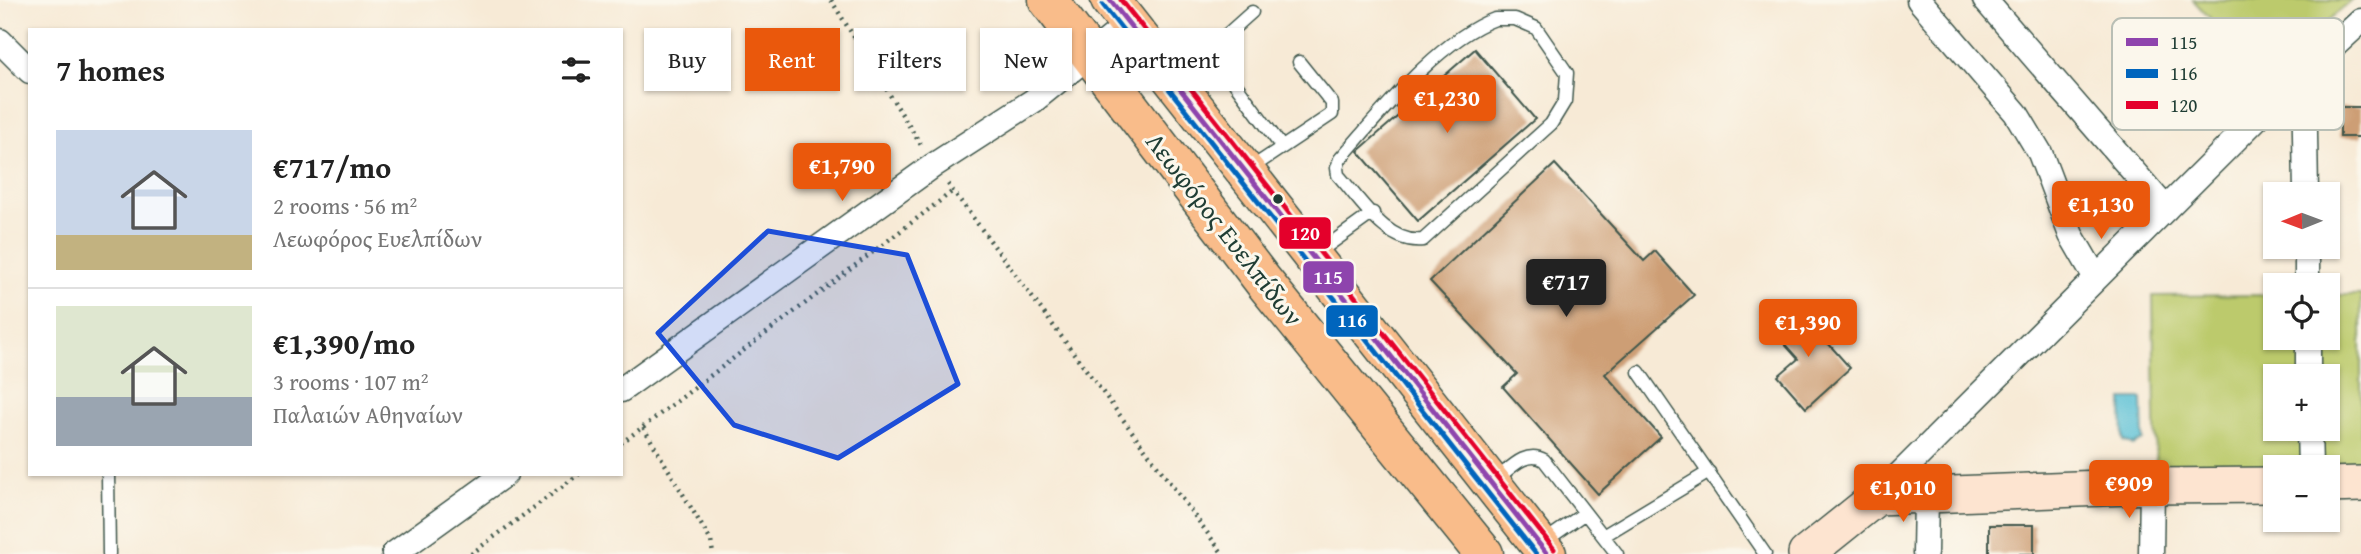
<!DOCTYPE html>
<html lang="en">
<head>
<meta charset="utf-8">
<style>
	:root { --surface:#fff; --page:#f2f2f2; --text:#222; --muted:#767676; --line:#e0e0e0; --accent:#ea580c }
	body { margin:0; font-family:"Gentium Book Plus",serif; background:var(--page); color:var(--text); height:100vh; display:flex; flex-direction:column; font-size:26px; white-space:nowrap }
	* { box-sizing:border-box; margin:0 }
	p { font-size:23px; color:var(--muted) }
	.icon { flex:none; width:38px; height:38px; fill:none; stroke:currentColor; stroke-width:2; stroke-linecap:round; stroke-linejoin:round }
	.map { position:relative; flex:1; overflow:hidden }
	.details { position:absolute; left:28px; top:28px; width:595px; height:448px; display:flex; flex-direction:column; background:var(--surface); border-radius:0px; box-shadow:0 2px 5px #0004 }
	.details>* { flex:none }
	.banner { position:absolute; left:644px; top:28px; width:665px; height:63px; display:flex; gap:14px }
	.needle { width:46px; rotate:269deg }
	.tools { position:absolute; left:2263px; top:182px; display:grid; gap:14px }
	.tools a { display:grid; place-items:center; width:77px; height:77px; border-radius:0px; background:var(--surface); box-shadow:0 2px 5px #0004; font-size:35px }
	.price { position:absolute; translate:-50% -60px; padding:0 16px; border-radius:7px; background:var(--accent); color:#fff; font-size:23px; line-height:46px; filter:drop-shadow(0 2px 4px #0008) }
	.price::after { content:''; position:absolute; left:50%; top:42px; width:21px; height:16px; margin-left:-10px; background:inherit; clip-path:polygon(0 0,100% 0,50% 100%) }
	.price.selected { background:#222; color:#fff }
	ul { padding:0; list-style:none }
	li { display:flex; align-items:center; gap:21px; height:175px; padding:0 28px }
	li+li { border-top:2px solid var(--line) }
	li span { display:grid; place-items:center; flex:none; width:196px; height:140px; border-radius:0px; color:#555 }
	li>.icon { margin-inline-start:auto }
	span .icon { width:84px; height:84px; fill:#fffc; stroke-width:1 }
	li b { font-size:30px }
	h2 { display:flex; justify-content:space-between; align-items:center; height:84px; padding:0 28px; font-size:30px }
	.chip { padding:0 24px; border-radius:0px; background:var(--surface); box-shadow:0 2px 5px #0004; font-size:24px; line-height:63px }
	.chip.selected { background:var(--accent); color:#fff }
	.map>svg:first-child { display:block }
</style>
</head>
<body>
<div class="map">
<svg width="2361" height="554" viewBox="0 0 2361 554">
	<rect width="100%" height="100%" fill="#fbf7ec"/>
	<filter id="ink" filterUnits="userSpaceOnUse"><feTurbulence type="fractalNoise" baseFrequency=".0143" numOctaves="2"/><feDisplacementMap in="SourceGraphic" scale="14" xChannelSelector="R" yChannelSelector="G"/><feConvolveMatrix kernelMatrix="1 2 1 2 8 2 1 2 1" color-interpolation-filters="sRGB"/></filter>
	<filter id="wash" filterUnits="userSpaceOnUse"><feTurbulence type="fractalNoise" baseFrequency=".00686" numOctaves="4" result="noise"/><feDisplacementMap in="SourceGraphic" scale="28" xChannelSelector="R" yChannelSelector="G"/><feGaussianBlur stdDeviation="1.57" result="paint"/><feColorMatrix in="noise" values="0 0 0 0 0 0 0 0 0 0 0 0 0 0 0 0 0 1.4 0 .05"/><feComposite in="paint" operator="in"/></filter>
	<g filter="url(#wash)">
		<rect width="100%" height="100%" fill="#f7ead6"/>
		<!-- green -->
		<path fill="#bcca6c" stroke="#6e8450" stroke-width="2" fill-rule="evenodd" d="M2193 0H2352L2264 76Z
			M2275 295V338H2328V295H2361V471L2275 467V472L2156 473 2153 296ZM2275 376H2328V429H2275Z"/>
		<!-- water -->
		<path fill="#57bfd5" stroke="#3b7e84" stroke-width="2" d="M2122 399H2142L2143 440 2133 445 2123 441Z"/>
		<g id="blocks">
			<!-- building -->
			<path fill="#cd9e74" d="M1475 49 1535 119 1418 221 1358 151Z
				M2340 107H2361V137H2340Z
				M1555 164 1644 261 1655 251 1694 295 1605 374 1661 437 1598 494 1503 387 1517 374 1430 281Z
				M1797 308 1850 368 1806 408 1778 376 1798 359 1772 330Z
				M1989 525H2034V554H1989Z"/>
		</g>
	</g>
	<g filter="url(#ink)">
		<use href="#blocks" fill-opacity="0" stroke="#3f574c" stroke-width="2"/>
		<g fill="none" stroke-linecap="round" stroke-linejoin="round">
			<!-- lane casing -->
			<g stroke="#3f574c" stroke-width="15">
				<path id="lane" d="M1495 19H1515L1536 28 1567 73 1565 101 1551 124 1423 240C1387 245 1360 199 1338 175L1337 168 1340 159C1380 114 1438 40 1495 19Z
					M1211 51 1281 146
					M1177 79 1252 12
					M1248 170 1332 114V103L1299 62
					M1316 254 1373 213
					M1639 372 1765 554
					M108 474 109 554
					M1494 481C1509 470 1525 449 1544 460L1617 554
					M1603 536 1709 472
					M1542 543 1585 513"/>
			</g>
			<!-- street casing -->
			<g stroke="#3f574c" stroke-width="27">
				<path id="street" d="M1919 0 2016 113 2040 153 2071 235 2096 278
					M1985 0 2166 209
					M0 41 30 71
					M2304 73 2306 194
					M2307 247V285
					M2308 338V376
					M621 390 934 165 1033 101 1128 24
					M2309 429 2310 467
					M1877 497 2270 105 2361 21
					M394 554 505 474
					M1925 554 1926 495
					M2151 554 2152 486"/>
			</g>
			<!-- secondary casing -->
			<g stroke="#3f574c" stroke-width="38">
				<path id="secondary" d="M2328 485 2361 484
					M1806 554 1877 497 2152 486 2275 485"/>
			</g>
			<!-- primary casing -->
			<g stroke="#3f574c" stroke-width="41">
				<path id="primary" d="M1048 0 1263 281 1484 554
					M1110 0 1547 554"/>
			</g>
			<!-- path -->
			<path stroke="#3f574c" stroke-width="4.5" stroke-dasharray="2 5" stroke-linecap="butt" d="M831 0 921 145
				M948 184 1223 554
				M643 427 953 191
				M621 443 643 427 711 541 713 554
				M471 554 579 474"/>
			<!-- lane -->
			<use href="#lane" stroke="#fff" stroke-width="12"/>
			<!-- street -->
			<use href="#street" stroke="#fff" stroke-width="24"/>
			<!-- secondary -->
			<use href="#secondary" stroke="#fde4d0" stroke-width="35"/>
			<!-- primary -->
			<use href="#primary" stroke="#f9bc8a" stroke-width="38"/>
			<!-- bus-1 casing -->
			<g stroke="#fbf7ec" stroke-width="10">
				<path id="bus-1" d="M1110 0 1547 554"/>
			</g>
			<!-- bus-2 casing -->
			<g stroke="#fbf7ec" stroke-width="10">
				<path id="bus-2" d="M1103 5 1536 554"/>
			</g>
			<!-- bus-3 casing -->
			<g stroke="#fbf7ec" stroke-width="10">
				<path id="bus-3" d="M1121 0 1554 549"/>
			</g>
			<!-- bus-1 -->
			<use href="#bus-1" stroke="#8e44ad" stroke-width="5"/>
			<!-- bus-2 -->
			<use href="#bus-2" stroke="#0065bd" stroke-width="5"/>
			<!-- bus-3 -->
			<use href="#bus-3" stroke="#e4002b" stroke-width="5"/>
		</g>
	</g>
	<!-- marked area -->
	<path fill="#1d4ed8" fill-opacity="0.2" stroke="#1d4ed8" stroke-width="5" stroke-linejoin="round" d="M768 231 907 255 958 384 838 458 734 425 658 333Z"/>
	<!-- markers -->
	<circle fill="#1f3d34" stroke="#fbf7ec" stroke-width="2.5" cx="1278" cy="199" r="6"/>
	<g text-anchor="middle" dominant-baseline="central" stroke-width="6" stroke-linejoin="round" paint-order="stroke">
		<!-- street labels -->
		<g font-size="26" fill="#1f3d34" stroke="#fbf7ec">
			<text transform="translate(1225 229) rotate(52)">Λεωφόρος Ευελπίδων</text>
		</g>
	</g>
	<!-- legend -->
	<rect x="2112" y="18" width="232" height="112" rx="10" fill="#fbf7ec" stroke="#b9bfb5" stroke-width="2"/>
	<rect x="2126" y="38" width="32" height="8" fill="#8e44ad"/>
	<rect x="2126" y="69" width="32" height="9" fill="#0065bd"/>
	<rect x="2126" y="101" width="32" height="8" fill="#e4002b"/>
	<g font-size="19" fill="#1f3d34">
		<text x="2170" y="49">115</text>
		<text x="2170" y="80">116</text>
		<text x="2170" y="112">120</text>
	</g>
	<g stroke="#fbf7ec" stroke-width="2.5">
		<rect x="1278" y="216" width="54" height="34" rx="7" fill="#e4002b"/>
		<rect x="1302" y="260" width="53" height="34" rx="7" fill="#8e44ad"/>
		<rect x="1325" y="304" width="54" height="34" rx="7" fill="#0065bd"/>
	</g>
	<g font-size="19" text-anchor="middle" font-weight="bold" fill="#fff">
		<text x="1305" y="240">120</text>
		<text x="1328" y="284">115</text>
		<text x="1352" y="327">116</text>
	</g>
</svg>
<div class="tools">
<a><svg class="needle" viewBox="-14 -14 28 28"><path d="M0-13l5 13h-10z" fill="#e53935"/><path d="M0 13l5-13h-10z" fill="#767676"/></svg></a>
<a><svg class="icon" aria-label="locate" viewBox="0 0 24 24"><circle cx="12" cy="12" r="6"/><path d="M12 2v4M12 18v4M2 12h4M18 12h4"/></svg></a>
<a>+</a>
<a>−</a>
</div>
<b class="price" style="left:1447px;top:135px">€1,230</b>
<b class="price" style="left:842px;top:203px">€1,790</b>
<b class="price" style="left:2101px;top:241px">€1,130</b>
<b class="price selected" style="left:1566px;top:319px">€717</b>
<b class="price" style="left:1808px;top:359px">€1,390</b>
<b class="price" style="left:2129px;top:520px">€909</b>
<b class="price" style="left:1903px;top:524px">€1,010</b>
<div class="banner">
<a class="chip">Buy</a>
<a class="chip selected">Rent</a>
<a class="chip">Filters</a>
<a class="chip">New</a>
<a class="chip">Apartment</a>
</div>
<section class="details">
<h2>7 homes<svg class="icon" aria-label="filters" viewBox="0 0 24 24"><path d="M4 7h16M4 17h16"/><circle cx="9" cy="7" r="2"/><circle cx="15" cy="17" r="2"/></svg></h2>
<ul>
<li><span style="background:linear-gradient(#c9d6e8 75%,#c2b280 0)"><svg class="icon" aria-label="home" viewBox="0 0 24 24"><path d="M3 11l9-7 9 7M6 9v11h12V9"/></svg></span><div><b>€717/mo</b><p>2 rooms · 56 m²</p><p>Λεωφόρος Ευελπίδων</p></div></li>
<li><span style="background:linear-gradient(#dfe7d0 65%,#9aa5b1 0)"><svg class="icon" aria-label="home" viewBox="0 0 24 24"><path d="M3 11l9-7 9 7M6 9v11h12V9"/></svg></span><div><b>€1,390/mo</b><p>3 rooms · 107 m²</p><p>Παλαιών Αθηναίων</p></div></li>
</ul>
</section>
</div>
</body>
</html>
